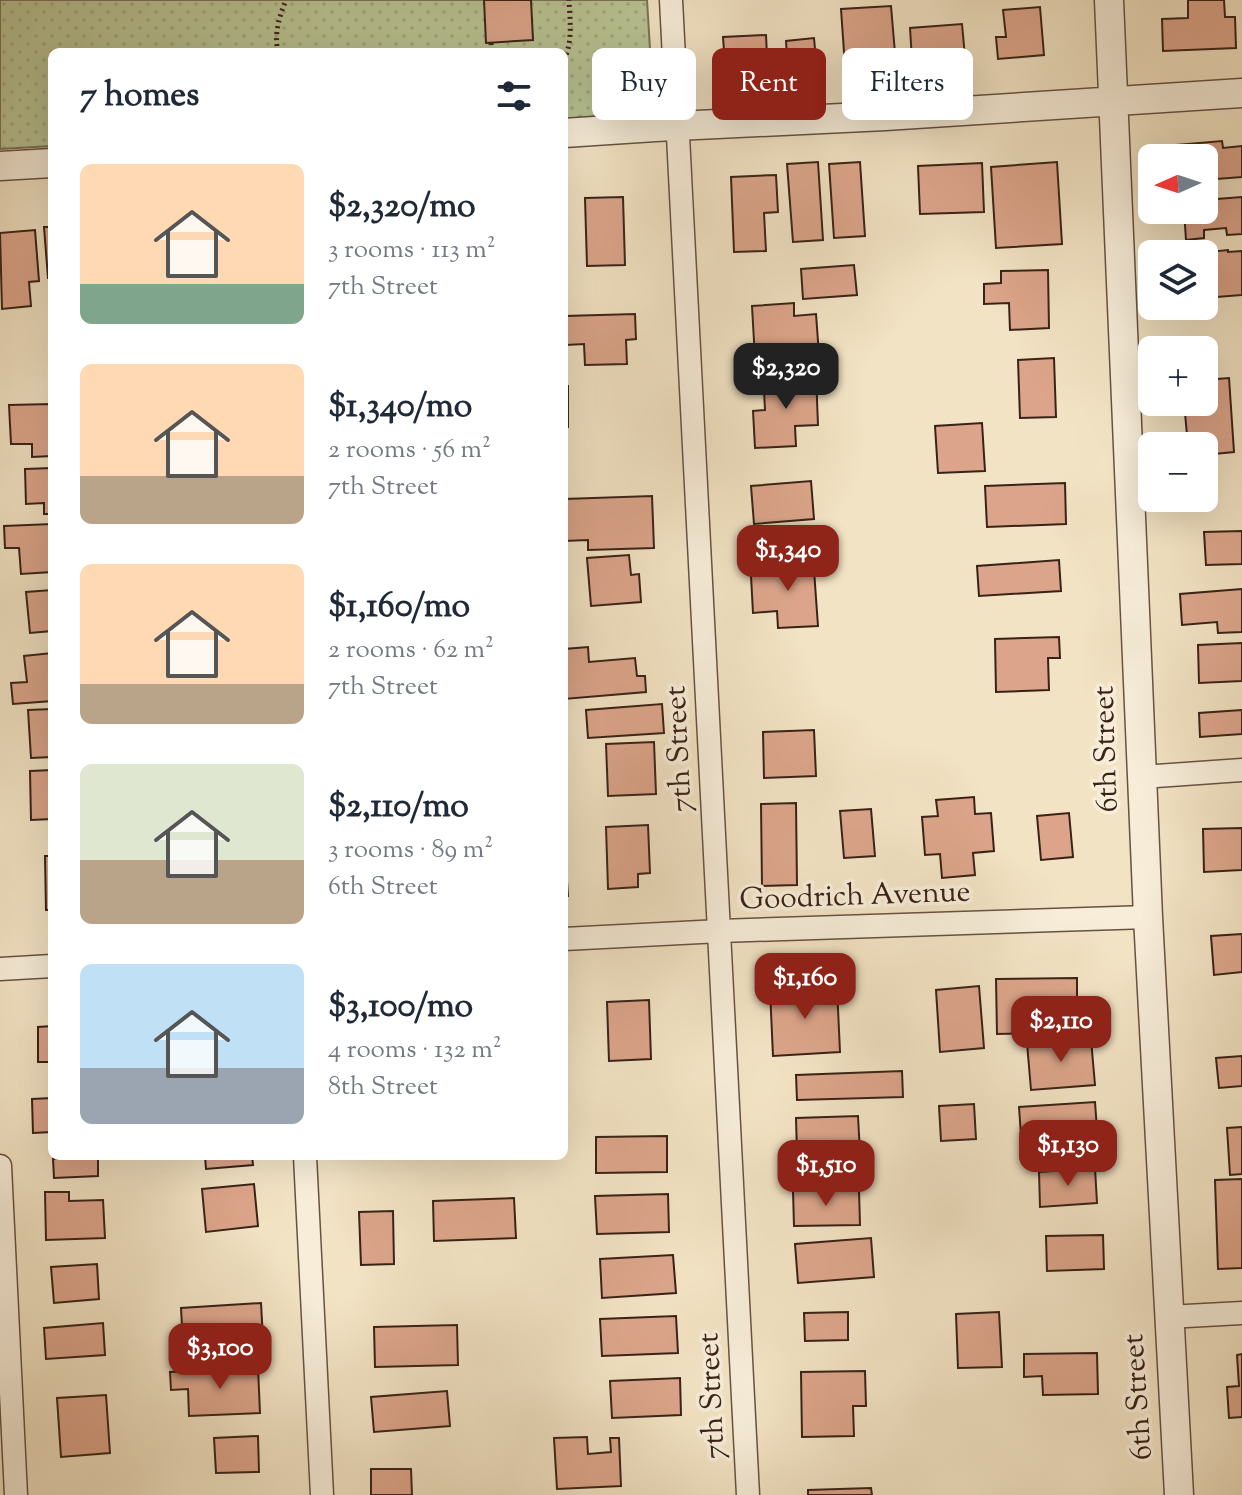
<!DOCTYPE html>
<html lang="en">
<head>
<meta charset="utf-8">
<style>
	:root { --surface:#fff; --page:#f2f2f3; --text:#1f2937; --muted:#747a83; --accent:#8f2418 }
	body { margin:0; font-family:"Sorts Mill Goudy",serif; background:var(--page); color:var(--text); height:100vh; display:flex; flex-direction:column; font-size:30px; white-space:nowrap }
	* { box-sizing:border-box; margin:0 }
	p { font-size:26px; color:var(--muted) }
	.icon { flex:none; width:44px; height:44px; fill:none; stroke:currentColor; stroke-width:2; stroke-linecap:round; stroke-linejoin:round }
	.map { position:relative; flex:1; overflow:hidden }
	.panel { position:absolute; left:48px; top:48px; width:520px; height:1112px; display:flex; flex-direction:column; background:var(--surface); border-radius:12px; box-shadow:0 8px 32px #0002 }
	.panel>* { flex:none }
	.hud { position:absolute; left:592px; top:48px; width:530px; height:72px; display:flex; gap:16px }
	.needle { width:52px; rotate:267deg }
	.tools { position:absolute; left:1138px; top:144px; display:grid; gap:16px }
	.tools a { display:grid; place-items:center; width:80px; height:80px; border-radius:12px; background:var(--surface); box-shadow:0 8px 32px #0002; font-size:40px }
	.price { position:absolute; translate:-50% -68px; padding:0 18px; border-radius:16px; background:var(--accent); color:#fff; font-size:26px; line-height:52px; filter:drop-shadow(0 2px 4px #0008) }
	.price::after { content:''; position:absolute; left:50%; top:48px; width:24px; height:18px; margin-left:-12px; background:inherit; clip-path:polygon(0 0,100% 0,50% 100%) }
	.price.active { background:#222; color:#fff }
	ul { padding:0; list-style:none }
	li { display:flex; align-items:center; gap:24px; height:200px; padding:0 32px }
	li span { display:grid; place-items:center; flex:none; width:224px; height:160px; border-radius:12px; color:#555 }
	li>.icon { margin-inline-start:auto }
	span .icon { width:96px; height:96px; fill:#fffc; stroke-width:1 }
	li b { font-size:34px }
	h2 { display:flex; justify-content:space-between; align-items:center; height:96px; padding:0 32px; font-size:34px }
	.pill { padding:0 28px; border-radius:12px; background:var(--surface); box-shadow:0 8px 32px #0002; font-size:28px; line-height:72px }
	.pill.active { background:var(--accent); color:#fff }
	.map>svg:first-child { display:block }
</style>
</head>
<body>
<div class="map">
<svg width="1242" height="1495" viewBox="0 0 1242 1495">
	<defs>
		<pattern id="grass-dots" width="8" height="8" patternUnits="userSpaceOnUse" patternTransform="scale(2)"><rect width="8" height="8" fill="#b9c495"/><path d="M2 2h.1M6 6h.1" fill="none" stroke="#a0a880" stroke-width="1.8" stroke-linecap="round"/></pattern>
	</defs>
	<rect width="100%" height="100%" fill="#f2e3c4"/>
	<filter id="stains"><feTurbulence type="fractalNoise" baseFrequency=".0025" numOctaves="4"/><feColorMatrix values="0 0 0 0 .2 0 0 0 0 .09 0 0 0 0 .02 0 0 0 .5 -.17"/></filter>
	<radialGradient id="worn" r=".72"><stop offset=".6" stop-color="#630" stop-opacity="0"/><stop offset="1" stop-color="#630" stop-opacity=".3"/></radialGradient>
	<!-- grass -->
	<path fill="url(#grass-dots)" stroke="#797356" stroke-width="2" d="M0 0H647L652 82 647 112 564 119V52H52V146L0 149Z"/>
	<!-- building -->
	<path fill="#dca58b" stroke="#392216" stroke-width="2" d="M484 0H531L533 40 486 43Z
		M1188 0H1224L1225 17H1235L1236 48 1163 51 1162 19 1188 18Z
		M891 6 895 53 873 55 875 79 846 81 841 9Z
		M1040 7 1044 55 998 59 996 37H1006L1003 10Z
		M962 24 965 57 912 60 910 28Z
		M766 35 768 77 726 79 723 37Z
		M814 38 817 71 788 74 786 41Z
		M1222 141 1223 148 1242 146V177L1204 180V158H1165V146Z
		M818 162 823 240 793 242 787 164Z
		M860 162 865 236 834 238 829 164Z
		M1057 162 1062 244 996 248 991 167Z
		M982 163 984 212 920 214 918 166Z
		M776 175 778 212 764 213 766 251 734 252 731 177Z
		M623 197 625 265 587 266 585 198Z
		M1242 197V234L1227 235 1226 228 1204 230V238L1186 240 1184 210H1204V200Z
		M44 227H52V278H48Z
		M35 230 39 281 29 282 31 306 2 309 0 233Z
		M1228 250V252L1242 251V295L1204 298V254H1188Z
		M854 265 857 295 803 299 801 269Z
		M1048 270 1049 328 1010 330 1009 303 984 304V284L1001 283V271Z
		M794 303V316L816 314 819 355 755 359 752 306Z
		M635 314 636 339 626 340 627 364 585 365 584 344 566 345 565 316Z
		M1054 358 1056 417 1020 418 1018 360Z
		M816 374 818 425 795 426 796 446 755 448 753 411 765 410 764 391 780 390 779 375Z
		M1229 378 1234 452 1204 455V446H1188L1184 402H1204V380Z
		M564 386H568V427H564Z
		M52 404V456L32 457V444H11L9 405Z
		M982 423 985 471 938 473 935 426Z
		M52 468V514H44V503L26 504 25 469Z
		M811 481 814 519 754 524 751 486Z
		M1065 483 1066 524 987 527 985 486Z
		M652 496 654 548 588 550V540L564 541V499Z
		M52 524V572L21 574 19 548H5L4 526Z
		M1242 531V564L1206 565 1204 532Z
		M629 555 631 575 639 574 641 602 591 606 587 558Z
		M813 556 818 626 778 628 777 611 753 613 751 576 776 574V558Z
		M1059 560 1061 591 979 596 977 566Z
		M1242 589V632L1218 633 1217 622 1182 625 1180 594Z
		M52 590V631L30 633 26 592Z
		M1059 637 1060 658H1048L1049 690 996 692 995 639Z
		M1242 643V681L1199 683 1198 645Z
		M588 647 589 662 635 658 637 676H645L646 692 564 699V649Z
		M52 653V701L13 704 11 683 27 682 24 656Z
		M662 704 664 733 588 738 586 710Z
		M52 709V757L31 758 28 710Z
		M1242 710V734L1200 737 1199 713Z
		M814 730 816 776 764 778 763 732Z
		M654 742 656 794 608 796 606 744Z
		M52 770V819L31 820 30 771Z
		M974 797 975 814 991 813 994 851 973 853 975 875 942 878 940 854 925 855 922 817 938 816 936 800Z
		M796 803 797 885 762 886 761 804Z
		M871 809 875 856 844 858 840 811Z
		M1069 813 1073 857 1041 860 1037 816Z
		M648 825 650 873 638 874V887L608 889 606 827Z
		M1242 828V870L1204 872 1203 829Z
		M564 837 568 896H564Z
		M45 856H52V910H46Z
		M1242 934V972L1214 975 1211 936Z
		M1077 978V1007L1049 1008 1050 1033 997 1034 996 979Z
		M979 986 984 1048 940 1052 936 990Z
		M837 987 840 1052 773 1056 770 990Z
		M649 1000 651 1059 609 1061 607 1002Z
		M52 1026V1062H38V1027Z
		M1091 1039 1095 1085 1031 1090 1027 1043Z
		M1242 1056V1086L1219 1088 1216 1058Z
		M902 1071 903 1097 797 1100 796 1075Z
		M52 1098V1132L33 1133 32 1099Z
		M1095 1102 1098 1144 1022 1150 1019 1107Z
		M974 1104 976 1139 941 1141 939 1106Z
		M858 1116 860 1153 797 1155 796 1118Z
		M1242 1127V1174L1230 1175 1227 1128Z
		M667 1136V1172L596 1173V1137Z
		M66 1156H98V1176L54 1178 53 1159 66 1158Z
		M205 1156H252L253 1165 206 1169Z
		M1095 1168 1097 1203 1040 1207 1039 1172Z
		M1242 1179V1268L1218 1269 1215 1180Z
		M254 1184 258 1226 206 1232 202 1189Z
		M859 1190 860 1225 794 1226 793 1191Z
		M45 1192H69V1201L103 1200 105 1238 46 1240Z
		M668 1194 669 1232 597 1234 595 1196Z
		M514 1198 516 1238 434 1241 433 1201Z
		M393 1211 394 1264 361 1265 359 1212Z
		M1103 1235 1104 1269 1047 1271 1046 1236Z
		M871 1238 874 1277 798 1283 795 1244Z
		M673 1255 676 1293 602 1298 600 1259Z
		M97 1264 99 1299 54 1303 51 1267Z
		M261 1303 264 1358 184 1363 181 1308Z
		M848 1312V1340L805 1341 804 1313Z
		M999 1312 1002 1367 958 1368 956 1314Z
		M676 1316 678 1353 602 1356 600 1319Z
		M103 1323 105 1355 46 1359 44 1328Z
		M457 1325 458 1365 375 1367 374 1327Z
		M1097 1353 1098 1394 1043 1395 1042 1376 1024 1377V1354Z
		M1242 1354V1417L1229 1418 1227 1387 1239 1386 1237 1355Z
		M258 1368 260 1413 189 1416 188 1389 171 1390 170 1372Z
		M865 1371 866 1406H853L854 1436 802 1437 801 1372Z
		M680 1378 681 1415 612 1418 610 1381Z
		M447 1391 450 1426 374 1432 371 1397Z
		M106 1395 110 1453 61 1457 57 1398Z
		M258 1436 259 1472 216 1473 214 1438Z
		M587 1437 588 1454 611 1452 610 1438H619L621 1486 557 1489 554 1438Z
		M371 1469H411L412 1495H371Z
		M871 1488 872 1495H808V1490Z"/>
	<g fill="none" stroke-linecap="round" stroke-linejoin="round">
		<!-- minor casing -->
		<g stroke="#675242" stroke-width="25">
			<path id="minor" d="M671 0 748 1495
				M1142 777 1242 770
				M564 939 720 931 1148 917
				M0 969 52 966
				M305 1156 322 1495
				M0 1166 16 1495
				M1168 1317 1242 1313"/>
		</g>
		<!-- tertiary casing -->
		<g stroke="#675242" stroke-width="31">
			<path id="tertiary" d="M1109 0 1148 917 1179 1495
				M564 133 655 127 885 116 1242 93
				M0 166 52 163"/>
		</g>
		<!-- path -->
		<path stroke="#392216" stroke-width="5" stroke-dasharray="2 4" stroke-linecap="butt" d="M491 43 492 52
			M278 52C274 34 279 17 286 0
			M564 60C573 41 570 21 569 0"/>
		<!-- minor -->
		<use href="#minor" stroke="#f7edd9" stroke-width="22"/>
		<!-- tertiary -->
		<use href="#tertiary" stroke="#f7edd9" stroke-width="28"/>
	</g>
	<g text-anchor="middle" dominant-baseline="central" stroke-width="7" stroke-linejoin="round" paint-order="stroke">
		<!-- street labels -->
		<g font-size="30" fill="#392216" stroke="#f7edd9">
			<text transform="translate(680 749) rotate(-93)">7th Street</text>
			<text transform="translate(1107 749) rotate(-92)">6th Street</text>
			<text transform="translate(855 897) rotate(-2)">Goodrich Avenue</text>
			<text transform="translate(713 1396) rotate(-93)">7th Street</text>
			<text transform="translate(1139 1397) rotate(-94)">6th Street</text>
		</g>
	</g>
	<rect width="100%" height="100%" filter="url(#stains)"/>
	<rect width="100%" height="100%" fill="url(#worn)"/>
</svg>
<div class="tools">
<a><svg class="needle" viewBox="-14 -14 28 28"><path d="M0-13l5 13h-10z" fill="#e53935"/><path d="M0 13l5-13h-10z" fill="#747a83"/></svg></a>
<a><svg class="icon" aria-label="layers" viewBox="0 0 24 24"><path d="M12 4l9 5-9 5-9-5zM3 14l9 5 9-5"/></svg></a>
<a>+</a>
<a>−</a>
</div>
<b class="price active" style="left:786px;top:411px">$2,320</b>
<b class="price" style="left:788px;top:593px">$1,340</b>
<b class="price" style="left:805px;top:1021px">$1,160</b>
<b class="price" style="left:1061px;top:1064px">$2,110</b>
<b class="price" style="left:1068px;top:1188px">$1,130</b>
<b class="price" style="left:826px;top:1208px">$1,510</b>
<b class="price" style="left:220px;top:1391px">$3,100</b>
<div class="hud">
<a class="pill">Buy</a>
<a class="pill active">Rent</a>
<a class="pill">Filters</a>
</div>
<section class="panel">
<h2>7 homes<svg class="icon" aria-label="filters" viewBox="0 0 24 24"><path d="M4 7h16M4 17h16"/><circle cx="9" cy="7" r="2"/><circle cx="15" cy="17" r="2"/></svg></h2>
<ul>
<li><span style="background:linear-gradient(#ffd9b3 75%,#7fa58c 0)"><svg class="icon" aria-label="home" viewBox="0 0 24 24"><path d="M3 11l9-7 9 7M6 9v11h12V9"/></svg></span><div><b>$2,320/mo</b><p>3 rooms · 113 m²</p><p>7th Street</p></div></li>
<li><span style="background:linear-gradient(#ffd9b3 70%,#b9a48a 0)"><svg class="icon" aria-label="home" viewBox="0 0 24 24"><path d="M3 11l9-7 9 7M6 9v11h12V9"/></svg></span><div><b>$1,340/mo</b><p>2 rooms · 56 m²</p><p>7th Street</p></div></li>
<li><span style="background:linear-gradient(#ffd9b3 75%,#b9a48a 0)"><svg class="icon" aria-label="home" viewBox="0 0 24 24"><path d="M3 11l9-7 9 7M6 9v11h12V9"/></svg></span><div><b>$1,160/mo</b><p>2 rooms · 62 m²</p><p>7th Street</p></div></li>
<li><span style="background:linear-gradient(#dfe7d0 60%,#b9a48a 0)"><svg class="icon" aria-label="home" viewBox="0 0 24 24"><path d="M3 11l9-7 9 7M6 9v11h12V9"/></svg></span><div><b>$2,110/mo</b><p>3 rooms · 89 m²</p><p>6th Street</p></div></li>
<li><span style="background:linear-gradient(#bfe0f5 65%,#9aa5b1 0)"><svg class="icon" aria-label="home" viewBox="0 0 24 24"><path d="M3 11l9-7 9 7M6 9v11h12V9"/></svg></span><div><b>$3,100/mo</b><p>4 rooms · 132 m²</p><p>8th Street</p></div></li>
</ul>
</section>
</div>
</body>
</html>
